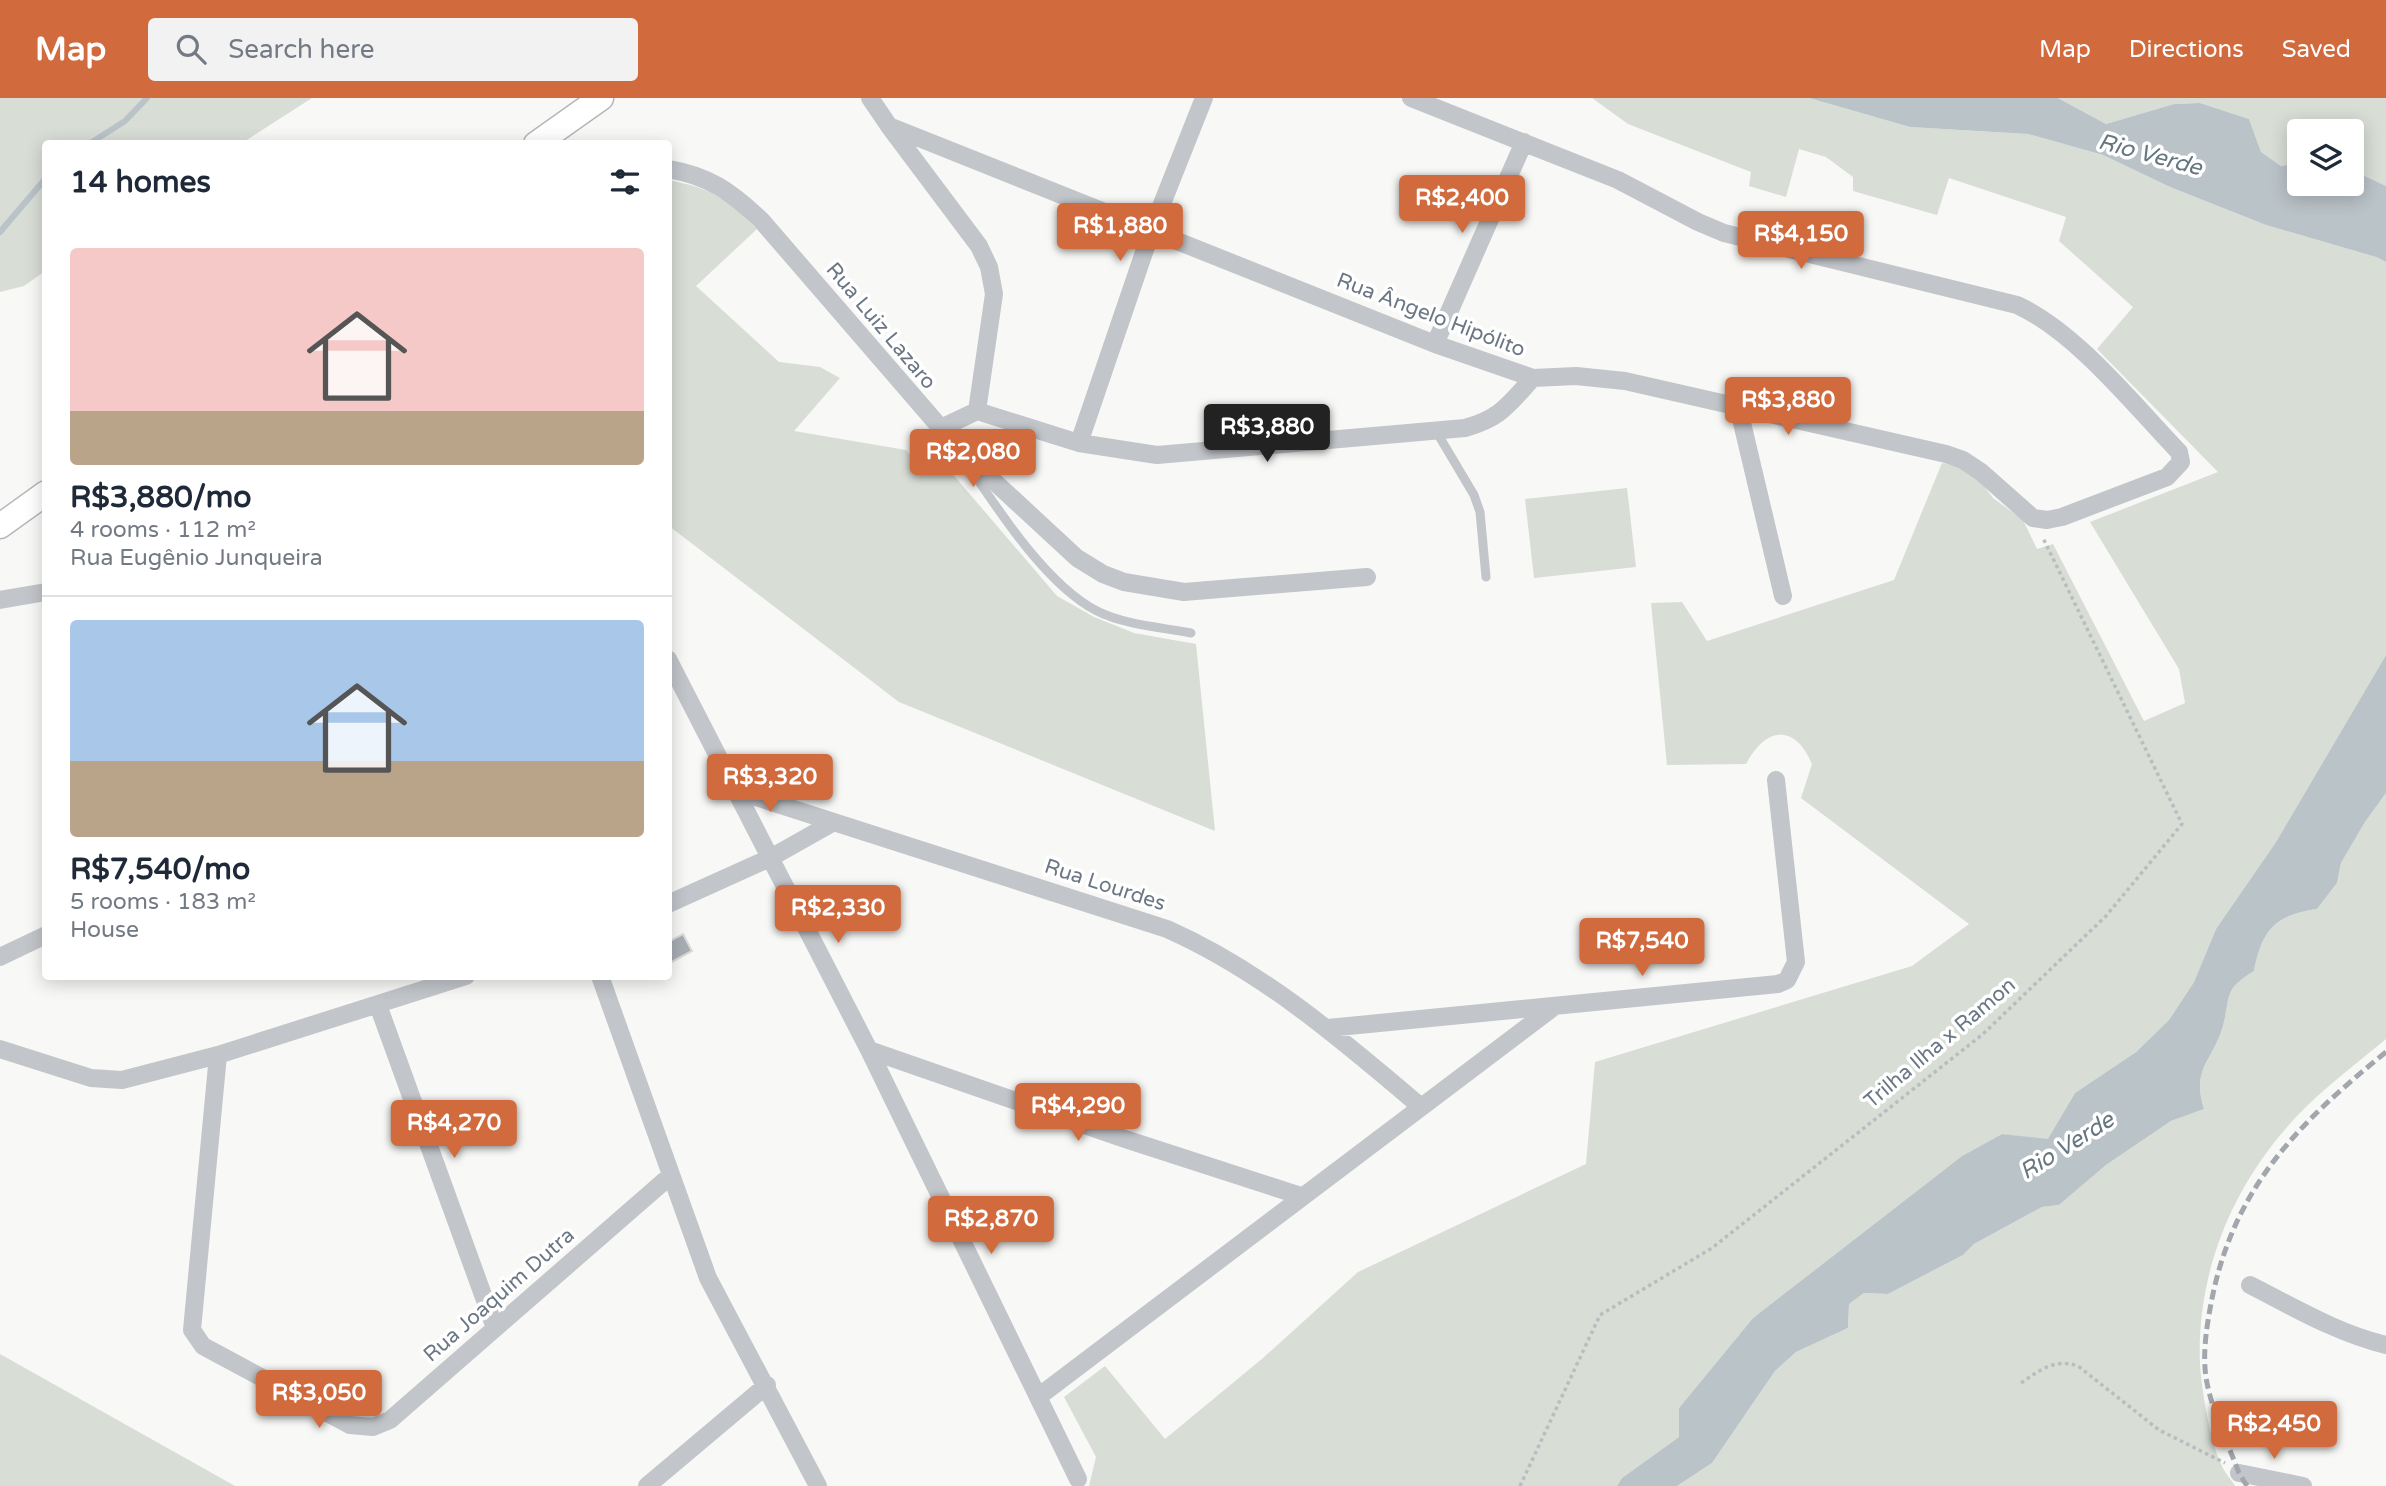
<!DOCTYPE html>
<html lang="en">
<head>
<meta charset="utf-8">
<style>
	:root { --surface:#fff; --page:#f2f2f3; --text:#1f2937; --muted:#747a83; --line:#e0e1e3; --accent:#d16a3d }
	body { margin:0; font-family:"Varela Round",sans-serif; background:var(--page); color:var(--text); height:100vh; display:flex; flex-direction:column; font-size:26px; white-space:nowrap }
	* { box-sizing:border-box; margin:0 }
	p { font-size:23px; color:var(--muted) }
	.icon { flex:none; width:38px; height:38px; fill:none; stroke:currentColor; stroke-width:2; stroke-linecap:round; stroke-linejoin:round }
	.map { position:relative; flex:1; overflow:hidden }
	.side { position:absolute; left:42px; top:42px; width:630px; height:840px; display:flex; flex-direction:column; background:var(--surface); border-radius:7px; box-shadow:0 4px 18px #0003 }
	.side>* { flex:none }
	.fabs { position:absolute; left:2287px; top:21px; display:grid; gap:14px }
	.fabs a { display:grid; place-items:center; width:77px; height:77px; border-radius:7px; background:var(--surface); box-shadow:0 4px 18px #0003; font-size:35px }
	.price { position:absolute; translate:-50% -60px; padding:0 16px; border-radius:7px; background:var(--accent); color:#fff; font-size:23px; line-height:46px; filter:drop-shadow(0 2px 4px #0008) }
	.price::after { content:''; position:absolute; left:50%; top:42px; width:21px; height:16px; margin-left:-10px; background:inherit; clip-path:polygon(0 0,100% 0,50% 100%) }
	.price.on { background:#222; color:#fff }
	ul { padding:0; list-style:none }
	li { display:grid; align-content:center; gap:14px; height:371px; padding:0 28px }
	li+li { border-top:2px solid var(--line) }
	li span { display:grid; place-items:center; height:217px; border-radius:7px; color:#555 }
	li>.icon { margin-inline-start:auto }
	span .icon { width:126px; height:126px; fill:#fffc; stroke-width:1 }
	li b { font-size:30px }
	h2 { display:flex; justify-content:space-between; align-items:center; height:84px; padding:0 28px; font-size:30px }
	header { display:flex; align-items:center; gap:42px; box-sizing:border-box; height:98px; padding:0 35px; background:var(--accent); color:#fff }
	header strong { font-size:33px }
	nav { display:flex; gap:38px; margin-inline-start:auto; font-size:24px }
	.search { width:490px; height:63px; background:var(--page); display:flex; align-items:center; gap:18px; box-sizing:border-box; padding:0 24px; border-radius:7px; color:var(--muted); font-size:26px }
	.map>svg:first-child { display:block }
</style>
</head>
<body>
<header>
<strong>Map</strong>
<div class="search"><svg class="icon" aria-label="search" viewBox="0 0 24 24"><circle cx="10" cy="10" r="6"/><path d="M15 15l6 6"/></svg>Search here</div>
<nav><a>Map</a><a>Directions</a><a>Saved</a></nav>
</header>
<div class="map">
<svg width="2386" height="1388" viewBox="0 0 2386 1388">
	<rect width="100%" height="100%" fill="#f8f8f6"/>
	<!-- green -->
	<path fill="#d8ddd6" d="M0 0H312L242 45 46 46 45 173 24 188 0 194Z
		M1592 0H1809L1910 29 2028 36 2103 57 2170 89 2266 127 2376 159 2386 164V557L2276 744 2216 831 2194 884 2169 922 2136 954 2075 995 2048 1042 2002 1036 1962 1058 1753 1220 1679 1310V1339L1622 1380 1617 1388H1089L1096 1359 1064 1299 1105 1268 1165 1341 1263 1260 1358 1174 1586 1066 1595 964 1912 868 1969 826 1801 700 1812 666C1795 625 1765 629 1746 666L1667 667 1651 505 1682 504 1707 543 1894 482 1942 365 1959 369 1977 379 1993 400 2023 422 2037 451 2053 446 2144 623 2185 605 2179 571 2090 424 2218 374 2097 251 2133 209 2059 143 2066 119 1949 80 1937 117 1853 93V79L1826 59 1799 51 1786 99 1749 88 1751 74 1628 26Z
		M2058 0H2386V88L2352 72V33H2300L2299 65 2281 68 2261 54 2249 21 2200 5 2174 6 2106 26Z
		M668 82C714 91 723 99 757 131L696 188 779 264 820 269 840 280 794 333 906 352 917 364 938 359 1057 498 1094 519 1134 535 1196 546 1215 733 899 604 669 428Z
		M1627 390 1636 469 1534 480 1525 401Z
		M2386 695V941C2356 966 2325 989 2298 1017 2233 1085 2196 1174 2200 1267 2202 1294 2210 1342 2221 1366 2224 1374 2231 1381 2235 1388H1677L1712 1365 1775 1273 1796 1254 1848 1230 1849 1206 1864 1195 1888 1196 1963 1157 1974 1146 2042 1109 2059 1107 2106 1067 2171 1023 2204 1011C2191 970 2213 963 2223 928 2231 897 2223 892 2254 873 2262 832 2275 817 2317 811L2337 785 2341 765 2365 724Z
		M0 1256 235 1388H0Z"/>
	<!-- water -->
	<path fill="#bac3c8" d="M1809 0H2058L2106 26 2174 6 2200 5 2249 21 2261 54 2281 68 2299 65 2300 86H2352V72L2386 88V164L2376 159 2266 127 2170 89 2103 57 2028 36 1910 29Z
		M2386 557V695L2365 724 2341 765 2337 785 2317 811C2275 817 2262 832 2254 873 2223 892 2231 897 2223 928 2213 963 2191 970 2204 1011L2171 1023 2106 1067 2059 1107 2042 1109 1974 1146 1963 1157 1888 1196 1864 1195 1849 1206 1848 1230 1796 1254 1775 1273 1712 1365 1677 1388H1617L1622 1380 1679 1339V1310L1753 1220 1962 1058 2002 1036 2048 1041 2075 995 2136 954 2169 922 2194 884 2216 831 2276 744Z"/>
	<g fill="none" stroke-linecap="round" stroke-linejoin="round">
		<!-- stream -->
		<path stroke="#bac3c8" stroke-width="6" d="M89 46 125 23 147 0
			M0 134 46 80"/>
	</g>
	<!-- building -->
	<path fill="#a8aeb4" stroke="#dadad8" stroke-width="2" d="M683 836 692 853 668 866V844Z"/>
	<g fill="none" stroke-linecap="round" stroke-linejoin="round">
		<!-- secondary casing -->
		<g stroke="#b3b7bc" stroke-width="27">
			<path id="secondary" d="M536 46 601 0
				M0 428 46 395"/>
		</g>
		<!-- path -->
		<path stroke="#babdbf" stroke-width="3.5" stroke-dasharray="3.5 3.5" stroke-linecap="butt" d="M2021 1285C2040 1272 2055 1260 2078 1268L2159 1332 2225 1365
			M1520 1388 1600 1217 1712 1150 1983 936 2106 818 2182 726 2043 440"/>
		<!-- lane -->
		<path stroke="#c2c5c9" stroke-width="9" d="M1436 333 1474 397 1480 414 1486 479
			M970 370C1000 415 1048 488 1097 513 1125 527 1160 529 1191 535"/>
		<!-- street -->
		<path stroke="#c2c5c9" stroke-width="18" d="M870 0 889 28 1435 246 1533 280 1576 278 1625 283 1946 356 1963 362 1981 374 2033 420 2047 422 2062 419 2167 379 2181 364 2179 354C2133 306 2076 234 2017 207L1724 135 1698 124 1618 82 1411 0
			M889 28 979 148 989 169 994 196 977 313
			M668 71C710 78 731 94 761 122L958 350 1077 460 1103 476 1124 484 1184 494 1367 479
			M1435 246 1524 44
			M1738 308 1783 498
			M977 313 1079 345 1157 357 1465 330C1501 320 1508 307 1533 280
			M939 331 977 313
			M1079 345 1152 131 1204 0
			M0 502 46 494
			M668 561 869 952 1078 1381
			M734 692 1167 831C1262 873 1341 941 1420 1008
			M668 806 772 759 834 724
			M0 859 46 837
			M600 878 708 1180 818 1388
			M378 907 495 1230
			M1328 930 1778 886 1787 882 1796 864 1776 682
			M0 951 91 980 122 982 218 957 466 878
			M869 952 1125 1041 1301 1098
			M218 957 192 1232 203 1248 350 1327 373 1329 390 1322 670 1078
			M2250 1187C2295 1210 2337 1235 2386 1247
			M1038 1299 1555 908
			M2239 1375 2303 1388
			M647 1388 767 1287"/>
		<!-- secondary -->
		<use href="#secondary" stroke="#fff" stroke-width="24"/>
		<!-- rail -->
		<path stroke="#a2a7ad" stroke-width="5" stroke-dasharray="10 5" stroke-linecap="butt" d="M2247 1388 2239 1375C2228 1346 2213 1315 2207 1285 2202 1261 2206 1233 2210 1211 2231 1092 2296 1027 2386 954"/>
	</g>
	<g text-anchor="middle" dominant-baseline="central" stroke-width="7" stroke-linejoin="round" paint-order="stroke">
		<!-- street labels -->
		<g font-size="21" fill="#6b7784" stroke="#fff">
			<text transform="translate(1431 217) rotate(21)">Rua Ângelo Hipólito</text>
			<text transform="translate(881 228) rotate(50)">Rua Luiz Lazaro</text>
			<text transform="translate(1105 787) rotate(18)">Rua Lourdes</text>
			<text transform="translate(1940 945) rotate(-40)">Trilha Ilha x Ramon</text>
			<text transform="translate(499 1197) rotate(-41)">Rua Joaquim Dutra</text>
		</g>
		<!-- water labels -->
		<g font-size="23" font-style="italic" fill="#67777f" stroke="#fff">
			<text transform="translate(2150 57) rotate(15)">Rio Verde</text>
			<text transform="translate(2067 1048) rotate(-32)">Rio Verde</text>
		</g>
	</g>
</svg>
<div class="fabs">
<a><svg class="icon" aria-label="layers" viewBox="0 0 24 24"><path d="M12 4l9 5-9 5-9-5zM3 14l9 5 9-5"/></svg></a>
</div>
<b class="price" style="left:1462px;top:137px">R$2,400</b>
<b class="price" style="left:1120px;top:165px">R$1,880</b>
<b class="price" style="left:1801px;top:173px">R$4,150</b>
<b class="price" style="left:1788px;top:339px">R$3,880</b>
<b class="price on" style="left:1267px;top:366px">R$3,880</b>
<b class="price" style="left:973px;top:391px">R$2,080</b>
<b class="price" style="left:770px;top:716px">R$3,320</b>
<b class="price" style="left:838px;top:847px">R$2,330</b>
<b class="price" style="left:1642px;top:880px">R$7,540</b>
<b class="price" style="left:1078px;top:1045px">R$4,290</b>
<b class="price" style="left:454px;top:1062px">R$4,270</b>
<b class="price" style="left:991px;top:1158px">R$2,870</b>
<b class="price" style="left:319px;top:1332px">R$3,050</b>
<b class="price" style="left:2274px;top:1363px">R$2,450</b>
<section class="side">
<h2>14 homes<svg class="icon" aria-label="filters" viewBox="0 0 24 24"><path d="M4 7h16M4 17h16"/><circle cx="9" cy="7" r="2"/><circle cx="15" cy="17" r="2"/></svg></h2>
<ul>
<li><span style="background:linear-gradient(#f6c9c9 75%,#b9a48a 0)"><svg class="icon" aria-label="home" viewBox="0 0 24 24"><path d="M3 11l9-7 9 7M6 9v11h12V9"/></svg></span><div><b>R$3,880/mo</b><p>4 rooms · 112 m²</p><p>Rua Eugênio Junqueira</p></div></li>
<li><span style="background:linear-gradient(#a9c7e8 65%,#b9a48a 0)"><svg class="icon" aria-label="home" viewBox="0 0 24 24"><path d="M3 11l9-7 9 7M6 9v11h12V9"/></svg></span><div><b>R$7,540/mo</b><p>5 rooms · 183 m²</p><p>House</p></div></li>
</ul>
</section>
</div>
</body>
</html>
